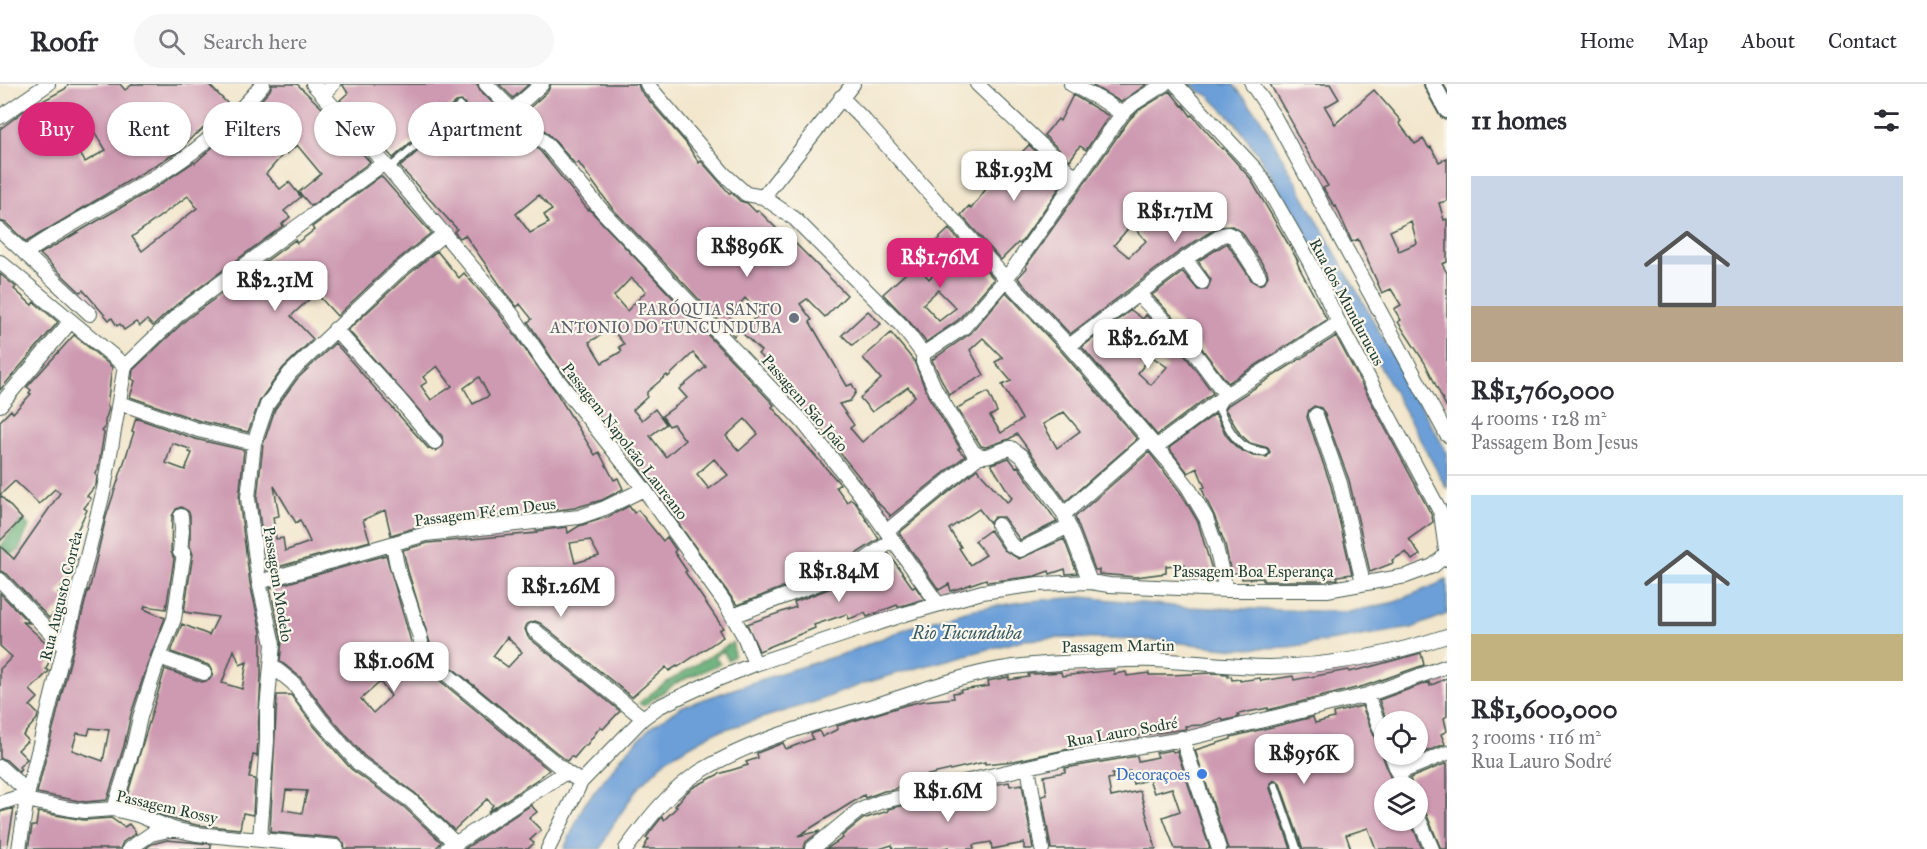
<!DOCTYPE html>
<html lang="en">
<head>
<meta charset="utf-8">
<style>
	:root { --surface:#fff; --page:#f7f7f7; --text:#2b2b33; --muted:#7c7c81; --line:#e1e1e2; --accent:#db2777 }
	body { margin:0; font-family:"IM FELL Great Primer",serif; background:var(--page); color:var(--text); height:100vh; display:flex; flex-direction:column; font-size:22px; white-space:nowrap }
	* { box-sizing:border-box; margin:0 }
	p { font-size:20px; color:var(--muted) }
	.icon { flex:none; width:33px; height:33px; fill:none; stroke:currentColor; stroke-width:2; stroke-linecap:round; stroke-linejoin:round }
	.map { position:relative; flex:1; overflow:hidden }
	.panel { display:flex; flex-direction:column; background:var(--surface); width:480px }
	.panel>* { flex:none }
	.hud { position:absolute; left:18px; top:18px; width:570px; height:54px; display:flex; gap:12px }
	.buttons { position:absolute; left:1374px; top:627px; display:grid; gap:12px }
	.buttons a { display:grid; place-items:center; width:54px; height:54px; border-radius:50%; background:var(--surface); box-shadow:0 2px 4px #0004; font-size:30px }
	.price { position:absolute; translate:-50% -51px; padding:0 14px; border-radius:12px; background:#fff; color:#222; font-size:20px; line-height:39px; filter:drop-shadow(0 2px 3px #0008) }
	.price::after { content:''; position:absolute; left:50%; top:36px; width:18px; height:14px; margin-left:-9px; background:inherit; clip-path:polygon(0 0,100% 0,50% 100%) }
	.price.active { background:var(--accent); color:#fff }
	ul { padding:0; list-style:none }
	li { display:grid; align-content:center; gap:12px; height:318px; padding:0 24px }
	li+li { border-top:2px solid var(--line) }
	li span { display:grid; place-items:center; height:186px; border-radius:0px; color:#555 }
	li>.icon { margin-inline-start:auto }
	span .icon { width:108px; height:108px; fill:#fffc; stroke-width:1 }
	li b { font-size:26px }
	h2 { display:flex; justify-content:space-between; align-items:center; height:72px; padding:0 24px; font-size:26px }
	.chip { padding:0 21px; border-radius:27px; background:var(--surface); box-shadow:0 2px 4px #0004; font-size:21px; line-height:54px }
	.chip.active { background:var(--accent); color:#fff }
	header { display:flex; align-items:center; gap:36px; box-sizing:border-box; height:84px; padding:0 30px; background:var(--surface); border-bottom:2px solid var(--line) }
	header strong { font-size:28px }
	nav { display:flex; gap:33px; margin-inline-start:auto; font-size:21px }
	.search { width:420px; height:54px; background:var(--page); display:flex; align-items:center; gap:15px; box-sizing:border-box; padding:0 21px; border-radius:33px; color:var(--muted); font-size:22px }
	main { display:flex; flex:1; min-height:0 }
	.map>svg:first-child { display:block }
</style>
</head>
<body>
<header>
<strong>Roofr</strong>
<div class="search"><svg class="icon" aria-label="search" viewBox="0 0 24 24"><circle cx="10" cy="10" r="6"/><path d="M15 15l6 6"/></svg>Search here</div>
<nav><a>Home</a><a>Map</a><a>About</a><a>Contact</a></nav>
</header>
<main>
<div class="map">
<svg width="1447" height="765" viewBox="0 0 1447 765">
	<rect width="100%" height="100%" fill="#fbf7ec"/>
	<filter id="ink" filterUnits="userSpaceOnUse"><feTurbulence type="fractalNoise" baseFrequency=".0167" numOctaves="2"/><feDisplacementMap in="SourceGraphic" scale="12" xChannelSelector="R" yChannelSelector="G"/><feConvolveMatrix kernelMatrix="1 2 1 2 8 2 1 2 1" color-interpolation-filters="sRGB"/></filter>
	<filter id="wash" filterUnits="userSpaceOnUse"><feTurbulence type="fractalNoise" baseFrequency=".008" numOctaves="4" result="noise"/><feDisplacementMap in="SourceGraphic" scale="24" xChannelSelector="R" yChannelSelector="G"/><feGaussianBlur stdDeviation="1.35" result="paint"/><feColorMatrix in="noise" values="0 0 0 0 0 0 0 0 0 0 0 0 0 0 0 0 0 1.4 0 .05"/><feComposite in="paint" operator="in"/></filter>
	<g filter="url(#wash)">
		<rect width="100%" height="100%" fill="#f2e6cc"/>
		<!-- forest -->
		<path fill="#62ac74" stroke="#407454" stroke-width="1.5" d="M24 437 29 442 19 466 13 470 7 468 0 476V463L20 438Z
			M733 558 734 572 728 576 723 567 715 573 720 580 676 599 643 622 639 619 662 601Z"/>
		<!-- water -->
		<path fill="#6c9fd8" stroke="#466e86" stroke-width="1.5" d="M1191 0H1233L1259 32 1447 369V405L1329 189 1258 70 1235 38 1209 12 1197 6Z
			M1447 496V530L1412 544 1289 563 1236 565 1153 556 1061 554 1023 556 902 588 862 600 814 618 713 649 668 674 637 705 609 747 601 765H564L584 721 625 669 651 643 681 623 781 589 846 569 910 543 969 526 1028 517 1082 513 1183 523 1349 528 1395 518Z"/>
		<g id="blocks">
			<!-- building -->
			<path fill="#cd9ab1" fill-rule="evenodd" d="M69 0H120L125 6 133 0H208L229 21 197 50 196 49 179 67 26 158 6 139 0 137V45L24 27 65 5ZM95 49 106 66 85 78 75 61Z
				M272 0H297L322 24 370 78 311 122 299 108 321 90 297 61 287 70 285 68 266 90 280 105 289 98 301 113 284 127 290 133 282 140 284 141 176 221 153 242 147 236 140 242 136 238 124 246 120 240 117 242 112 234 109 236 83 206 80 208 40 170 158 102 194 78 195 79 249 30 270 6ZM188 112 197 124 142 167 132 153Z
				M342 0H477L480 6 541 68 588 126 589 125 774 321 772 323 840 400 836 403 847 418 851 415 855 418 879 455 836 483 737 521 637 382 632 373 634 372 625 359 627 358 613 336 605 341 585 312 583 313 553 276 528 238 532 235 520 220 517 223 505 208 465 151 460 154 454 148 457 145 400 83 464 26 465 19 461 17 456 18 393 74 340 16 348 9ZM539 111 552 126 544 131 549 139 530 149 516 130ZM631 194 646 207 627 227 614 212ZM612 245 624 260 619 263 622 267 602 279 589 258ZM693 269 706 283 679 305 687 314 662 332 669 342 673 340 685 356 666 373 650 352 666 340 655 325 642 336 633 326 647 313V308L667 291 668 293ZM745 335 758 350 739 367 726 352ZM714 375 728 391 709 405 697 390Z
				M499 0H529L513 14Z
				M551 0H638L640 6 686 59 699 79 701 77 730 110 731 108 740 117 747 119 756 128 758 126 786 154 788 152 847 211 825 233 807 215 800 220 812 236 810 238 847 302 852 300 856 308 850 317 839 320 854 341 850 344 862 358 915 312 908 303 872 328 860 314 881 295 863 274 891 249 914 277 928 312 960 364 958 365 965 372 889 433 890 431 875 416 869 405 819 343 823 340 814 326 808 330 796 318 792 310 777 293 780 290 758 270 761 267 741 248 760 229 745 214 729 232 741 245 734 252 612 124 578 78 575 80 554 56 526 27 548 7Z
				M1094 0H1147L1121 18 1093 2Z
				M1270 0H1330L1339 15 1325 23 1335 40 1374 6 1401 37 1399 39 1415 60 1423 55 1429 64 1431 63 1439 78 1447 74V117L1439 119 1444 136 1447 135V178L1442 180 1447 189V324L1425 279 1398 238 1401 236 1394 225 1401 221 1391 205 1382 209 1358 155 1352 158 1336 122 1335 123 1323 104 1328 102 1297 51 1293 43 1294 42ZM1411 137 1417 159 1399 167 1390 147Z
				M1170 7 1182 22 1183 21 1191 32 1192 31 1222 65 1223 64 1250 94 1298 177 1297 178 1300 185 1327 236 1228 299 1196 257 1152 211 1183 188 1198 206H1207L1211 196 1198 177 1227 159 1252 197 1259 201 1264 199 1268 192 1267 187 1242 148 1232 142 1218 143 1180 167 1070 250 1018 194 1027 184 1026 182 1129 36 1139 26ZM1132 140 1146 157 1129 173 1114 161Z
				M1073 11 1109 32 1086 66 1080 62 1070 76 1044 51 1058 35 1060 37Z
				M1029 61 1065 96 1020 160 1018 159 1001 176 961 131 969 122 971 125 989 101 991 103 999 91Z
				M381 92 431 149 391 181 337 232 316 209 291 232 313 255 283 284 260 316 248 348 200 337 130 313 135 297 132 295 133 286 187 235 295 156 297 159 314 146 312 143Z
				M949 145 994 195 958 236 926 258 908 236 883 210 916 180 929 195 946 179 931 162ZM938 206 956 224 939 237 923 220Z
				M437 167 459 194 464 189 498 228 556 308 595 371 599 368 614 396 618 394 623 405 602 416 574 424 500 433 499 431 457 438 456 435 424 441 391 451 385 426 363 436 370 457 267 486 257 414 263 361 275 325 297 295 335 259 428 364 436 367 443 362 442 352 348 246 403 195ZM437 282 452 302 431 316 421 302 427 298 423 293ZM479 293 489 312 473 320 464 304ZM274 402 296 439 300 436 310 458 285 467 283 454 276 455 273 433 279 432Z
				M0 190 16 203 14 205 32 221 34 218 58 238 0 306Z
				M1006 208 1062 268 1137 355 1066 417 1017 350 1009 355 986 363 981 362 957 324 988 308 997 328 990 332 1001 349 1022 335 1002 301 1011 297 995 278 1003 274 983 254 970 266 984 291 949 311 932 276 971 249ZM1064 328 1080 347 1057 364 1043 340Z
				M1131 226 1143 235 1146 231 1183 269 1213 309 1157 351 1082 263ZM1151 272 1167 283 1151 301 1138 289Z
				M868 227 881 240 852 261 842 251Z
				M74 251 112 283 107 322 109 324 105 337V344L102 347 104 349 98 386 95 390 97 392 96 401 87 412 91 415 84 424 87 426 75 451 79 454 70 469 77 475 67 491 69 493 58 509 67 517 49 534 7 490 0 487V462L14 475 60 409 55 405 39 420 15 397 0 411 22 435 0 457V337L11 326 13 329 31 310 29 309 31 306 27 303Z
				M1336 252 1432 432 1433 438 1409 455 1420 471 1412 476 1406 468 1392 476 1393 479 1370 488 1349 396 1324 328 1321 324 1314 322 1309 326 1307 333 1331 402 1352 490 1337 492 1338 495 1320 497H1263V494L1242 495V489H1231L1225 460 1214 431 1206 415 1202 404 1205 403 1197 384 1188 389 1169 364 1215 330 1226 351 1237 364 1253 372 1267 373 1270 368 1268 364 1250 359 1240 350 1225 325 1228 321Z
				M136 334 195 355 244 366 239 415 250 499 261 548V590L257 672 253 671 249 694 255 695 253 731 243 729 240 745 197 741 176 736 125 719 165 585 202 598 209 596 213 591 211 584 208 581 171 568 182 540 209 551 218 533 184 528 193 470 190 462V431L188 427 181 423 176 425 172 432 171 468 174 475 166 525 145 522 144 525 165 534 151 570 131 630 124 662 107 716 85 718 37 709 88 506 89 507 106 433 134 348 132 347ZM172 359 190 365 189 368 192 369 185 386 166 379ZM234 566 240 581 247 578 242 605 222 599ZM90 644 109 646 103 677 72 666 77 649 88 651Z
				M1149 368 1180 408 1198 438 1214 493H1185L1184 480 1166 482V489L1136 493 1099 490V486H1095L1075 433Z
				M1009 374 1016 383 1018 382 1057 438 1020 456 1003 433H994L990 439 979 425 949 445 961 463 959 464 970 481 986 471 975 457 990 446 1004 466 1019 475 1064 455 1077 489 1066 490 1065 485 1050 490 1049 487 1035 492 987 498 986 495 951 507 949 500 939 506 899 449 977 385 1007 418 1012 414 991 380Z
				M629 422 634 429 638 426 663 457 667 453 676 466 674 468 687 487 685 488 723 544 719 546 723 553 678 583 677 582 669 587 666 583 632 613 540 539 535 537 527 540 525 545 528 553 620 627 603 645 600 643 586 662 585 661 574 674 571 672 567 677 445 578 430 559 408 487 403 466 428 459 537 449 536 447 567 443 568 449 579 442 608 433ZM590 456 599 472 575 479 570 459ZM507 553 522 568 508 583 493 572Z
				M889 470 913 504 915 502 924 515 898 523 897 521 867 533 865 529 849 535 847 530 814 541 815 544 759 567 747 540 796 523 794 518 844 499Z
				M386 471 414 568 433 591 549 686 538 695 488 728 493 721 487 715 454 746 415 709 364 672 327 629 300 593 280 577 282 558 270 504ZM380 598 391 612 373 629 361 615Z
				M0 509 29 539 23 538 54 566 46 585 49 587 30 606 38 614 30 622 38 630 37 635 23 651 28 656 18 666 27 675 19 683 21 685 19 688 6 676 0 674V585L12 573 0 562Z
				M1421 569 1424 581 1364 602 1268 626V624L1238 630 1239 633 1223 637 1222 634 1202 641 1185 642 1186 645 1115 655 1014 677 985 680V678L919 693V695L905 699 893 706 884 707 865 714 864 711 798 752 820 747 806 758 803 765H643L649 755 646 754 650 748 662 733 664 736 677 723 675 722 685 710 694 703 719 690 748 681 746 678 758 674 757 669 783 659 786 665 813 655 811 650 819 647 822 653 838 645 837 642 906 621 923 617 954 614 953 609 961 608 960 606 989 602 988 597 1009 593V596L1029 593 1028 590H1034L1061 588 1062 592 1114 586V590L1126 588 1127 592 1149 589V591H1172L1212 589 1228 590V593L1231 592 1232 596 1240 595V597L1260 594 1261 597 1293 592 1294 596 1348 586 1349 588 1366 584Z
				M1447 594V632L1444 634 1447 647 1441 650 1445 660 1403 677 1401 670H1418V638H1387L1379 616 1429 598 1430 602Z
				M277 611H291L313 641 351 685 404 723 441 758 439 761 435 765H345L344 759 337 754 270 748ZM286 706 307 707 302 729 283 726Z
				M1362 622 1376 657 1379 661 1384 663 1383 673 1394 704H1384V736H1410L1422 765H1376L1368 744 1346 751 1351 765H1303L1280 700 1275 696 1270 699V704L1291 765H1228L1195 666 1231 655V653L1313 633 1315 639 1334 634 1333 629Z
				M1172 666 1173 668 1177 667 1210 765H1175L1163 733 1180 727 1172 704 1154 709 1149 695 1133 700 1130 687 1112 690 1113 694 1108 695 1111 713 1140 707 1156 765H1051L1042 712 1047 711 1044 692 1065 688V684L1137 672 1138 677 1158 673 1156 669Z
				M1447 679V765H1441L1426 729 1418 724V704H1413L1410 694Z
				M1009 698 1010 702 1022 700 1033 765H1024V759L992 765 991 758 973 761 974 765H949V763L938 765H893L892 761 879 765H826L843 754 842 752 863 735 888 727V725L927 716 938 717 972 707V705Z
				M531 721 537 728 529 734 541 746 530 756 534 759 528 765H464Z
				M14 724 7 765H0V728Z
				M38 728 84 736 111 734 124 743 129 740 136 749 123 758 120 765H28L32 742H36Z
				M167 756 211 760V765H145L152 760Z"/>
		</g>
	</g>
	<g filter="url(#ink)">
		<use href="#blocks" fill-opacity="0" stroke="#3f564b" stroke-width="1.5"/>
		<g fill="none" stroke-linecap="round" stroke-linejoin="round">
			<!-- service casing -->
			<g stroke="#3f564b" stroke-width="10">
				<path id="service" d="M389 85 460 22
					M1224 316 1219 325C1229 346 1238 367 1264 368
					M1275 702 1297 765"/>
			</g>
			<!-- minor casing -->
			<g stroke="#3f564b" stroke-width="16">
				<path id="minor" d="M313 0 384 79 511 229 546 281 644 405 725 519 744 552 755 580
					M486 0 548 62 604 129 803 338 860 410 938 520
					M647 0 724 90 746 110 763 113 795 135 902 242 923 270V278L936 307 973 368C987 378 996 366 1011 364L1022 372 1064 430 1090 498
					M977 0 1076 94
					M1071 0 1105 18 1122 30
					M1176 0 1256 86 1264 98 1308 175 1339 239 1441 429 1447 475
					M1252 0 1275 34 1447 351
					M323 11 333 0
					M841 13 864 36 1006 195 1069 262 1169 378 1188 403 1206 434 1216 463 1226 506
					M513 26 542 0
					M0 33 48 0
					M763 113 853 0
					M0 146 90 230
					M26 169C72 137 124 113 171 83 207 60 236 32 263 0
					M1185 175 1202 198
					M0 178 125 282
					M1138 210 1190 263 1226 311
					M335 245 399 315 435 358
					M1069 262 1185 175 1222 151 1228 150 1234 153 1259 192
					M923 270 964 243 1006 195 1122 30 1134 19 1164 0
					M120 319 198 346 254 359
					M0 321 71 237
					M1316 331 1340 399 1363 499
					M1156 363 1226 311 1339 239
					M1064 430 1149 356
					M998 441 1011 461 1020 466 1069 442
					M887 447 979 372
					M394 459C394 487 410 512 415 539 417 547 422 553 421 562L439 584 566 688
					M0 496 65 564
					M259 498 426 450 579 433 605 424 644 405
					M733 532 840 491 855 483 893 456
					M534 546 643 634
					M159 573 204 589
					M271 581 293 599 320 635 358 679 410 716 456 760
					M1367 611 1384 654
					M1182 654 1219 765
					M1391 670 1404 704
					M0 683 28 708
					M1028 683 1042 765
					M1398 689 1447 669
					M0 719 16 714 70 725 85 727 114 725 138 731 173 745 196 750 336 763
					M114 725 133 664 140 633 159 573 174 535 184 469 180 468 182 446 181 432
					M1418 733 1432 765
					M260 755 267 657V625L273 560 259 498 248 414 254 359 267 321 290 289 397 188 445 149
					M19 765 28 708 104 405 125 282 181 228 384 79
					M129 765 151 750 173 745
					M447 765 566 688 581 698 643 634 658 623 718 595 755 580 905 530 982 508 1039 500 1090 498 1109 501 1226 506H1327L1406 492 1433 482 1447 470
					M548 765 581 698
					M626 765C648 735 669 707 701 687 752 656 809 641 866 624 911 611 955 593 1001 585 1029 580 1059 579 1087 578 1110 577 1133 575 1155 576 1193 578 1231 583 1269 583 1329 582 1390 571 1447 552
					M812 765 858 727 880 718 1062 675 1189 654 1367 611 1447 582"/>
			</g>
			<!-- tertiary casing -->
			<g stroke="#3f564b" stroke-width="20">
				<path id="tertiary" d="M1433 0 1447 26"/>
			</g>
			<!-- service -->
			<use href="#service" stroke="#fff" stroke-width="7"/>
			<!-- minor -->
			<use href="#minor" stroke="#fff" stroke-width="14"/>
			<!-- tertiary -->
			<use href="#tertiary" stroke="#fff" stroke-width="16"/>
		</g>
	</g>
	<!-- markers -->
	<circle fill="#6b7280" stroke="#fbf7ec" stroke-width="2" cx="794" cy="234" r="6"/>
	<circle fill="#3f7fe0" stroke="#fbf7ec" stroke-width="2" cx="1202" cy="690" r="6"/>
	<g text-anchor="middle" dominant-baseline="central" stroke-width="4.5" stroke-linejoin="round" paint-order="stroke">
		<!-- street labels -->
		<g font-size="16" fill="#1f3d34" stroke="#fbf7ec">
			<text transform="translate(1347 218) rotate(62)">Rua dos Mundurucus</text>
			<text transform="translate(805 319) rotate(49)">Passagem São João</text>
			<text transform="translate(625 357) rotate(52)">Passagem Napoleão Laureano</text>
			<text transform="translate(485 428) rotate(-7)">Passagem Fé em Deus</text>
			<text x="1253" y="487">Passagem Boa Esperança</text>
			<text transform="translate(278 500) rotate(81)">Passagem Modelo</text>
			<text transform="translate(61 512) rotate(-76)">Rua Augusto Corrêa</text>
			<text transform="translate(1118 562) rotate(-1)">Passagem Martin</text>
			<text transform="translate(1122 648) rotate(-10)">Rua Lauro Sodré</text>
			<text transform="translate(167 723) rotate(13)">Passagem Rossy</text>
		</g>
		<!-- worship labels -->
		<g font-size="16" fill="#5b616d" stroke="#fbf7ec" text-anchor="end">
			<text x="782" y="225">PARÓQUIA SANTO<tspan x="782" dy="18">ANTONIO DO TUNCUNDUBA</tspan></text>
		</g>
		<!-- shop labels -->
		<g font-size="16" fill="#366cbe" stroke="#fbf7ec" text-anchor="end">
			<text x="1190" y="690">Decoraçoes</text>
		</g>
		<!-- water labels -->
		<g font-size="18" font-style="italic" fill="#365a65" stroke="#fbf7ec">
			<text x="967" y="549">Rio Tucunduba</text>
		</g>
	</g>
</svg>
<div class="buttons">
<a><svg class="icon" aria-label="locate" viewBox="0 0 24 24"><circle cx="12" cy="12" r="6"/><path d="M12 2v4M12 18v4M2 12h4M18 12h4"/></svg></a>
<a><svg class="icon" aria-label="layers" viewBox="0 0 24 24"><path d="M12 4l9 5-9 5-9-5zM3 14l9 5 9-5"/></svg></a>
</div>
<b class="price" style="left:1014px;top:118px">R$1.93M</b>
<b class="price" style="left:1175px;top:159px">R$1.71M</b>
<b class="price" style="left:747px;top:194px">R$896K</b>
<b class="price active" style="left:940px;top:205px">R$1.76M</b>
<b class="price" style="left:275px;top:228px">R$2.31M</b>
<b class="price" style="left:1148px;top:286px">R$2.62M</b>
<b class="price" style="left:839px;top:519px">R$1.84M</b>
<b class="price" style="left:561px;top:534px">R$1.26M</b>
<b class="price" style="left:394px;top:609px">R$1.06M</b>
<b class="price" style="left:1304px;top:701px">R$956K</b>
<b class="price" style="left:948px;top:739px">R$1.6M</b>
<div class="hud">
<a class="chip active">Buy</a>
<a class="chip">Rent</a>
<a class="chip">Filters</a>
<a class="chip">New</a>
<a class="chip">Apartment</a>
</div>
</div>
<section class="panel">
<h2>11 homes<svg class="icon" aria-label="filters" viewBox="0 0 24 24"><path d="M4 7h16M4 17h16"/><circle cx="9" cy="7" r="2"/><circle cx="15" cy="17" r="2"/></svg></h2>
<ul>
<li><span style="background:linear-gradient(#c9d6e8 70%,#b9a48a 0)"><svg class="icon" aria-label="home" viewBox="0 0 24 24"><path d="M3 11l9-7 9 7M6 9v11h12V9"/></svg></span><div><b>R$1,760,000</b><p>4 rooms · 128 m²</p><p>Passagem Bom Jesus</p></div></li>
<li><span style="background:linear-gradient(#bfe0f5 75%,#c2b280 0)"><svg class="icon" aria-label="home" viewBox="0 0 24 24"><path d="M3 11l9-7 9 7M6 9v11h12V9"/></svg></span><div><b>R$1,600,000</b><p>3 rooms · 116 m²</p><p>Rua Lauro Sodré</p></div></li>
</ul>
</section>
</main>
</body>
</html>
